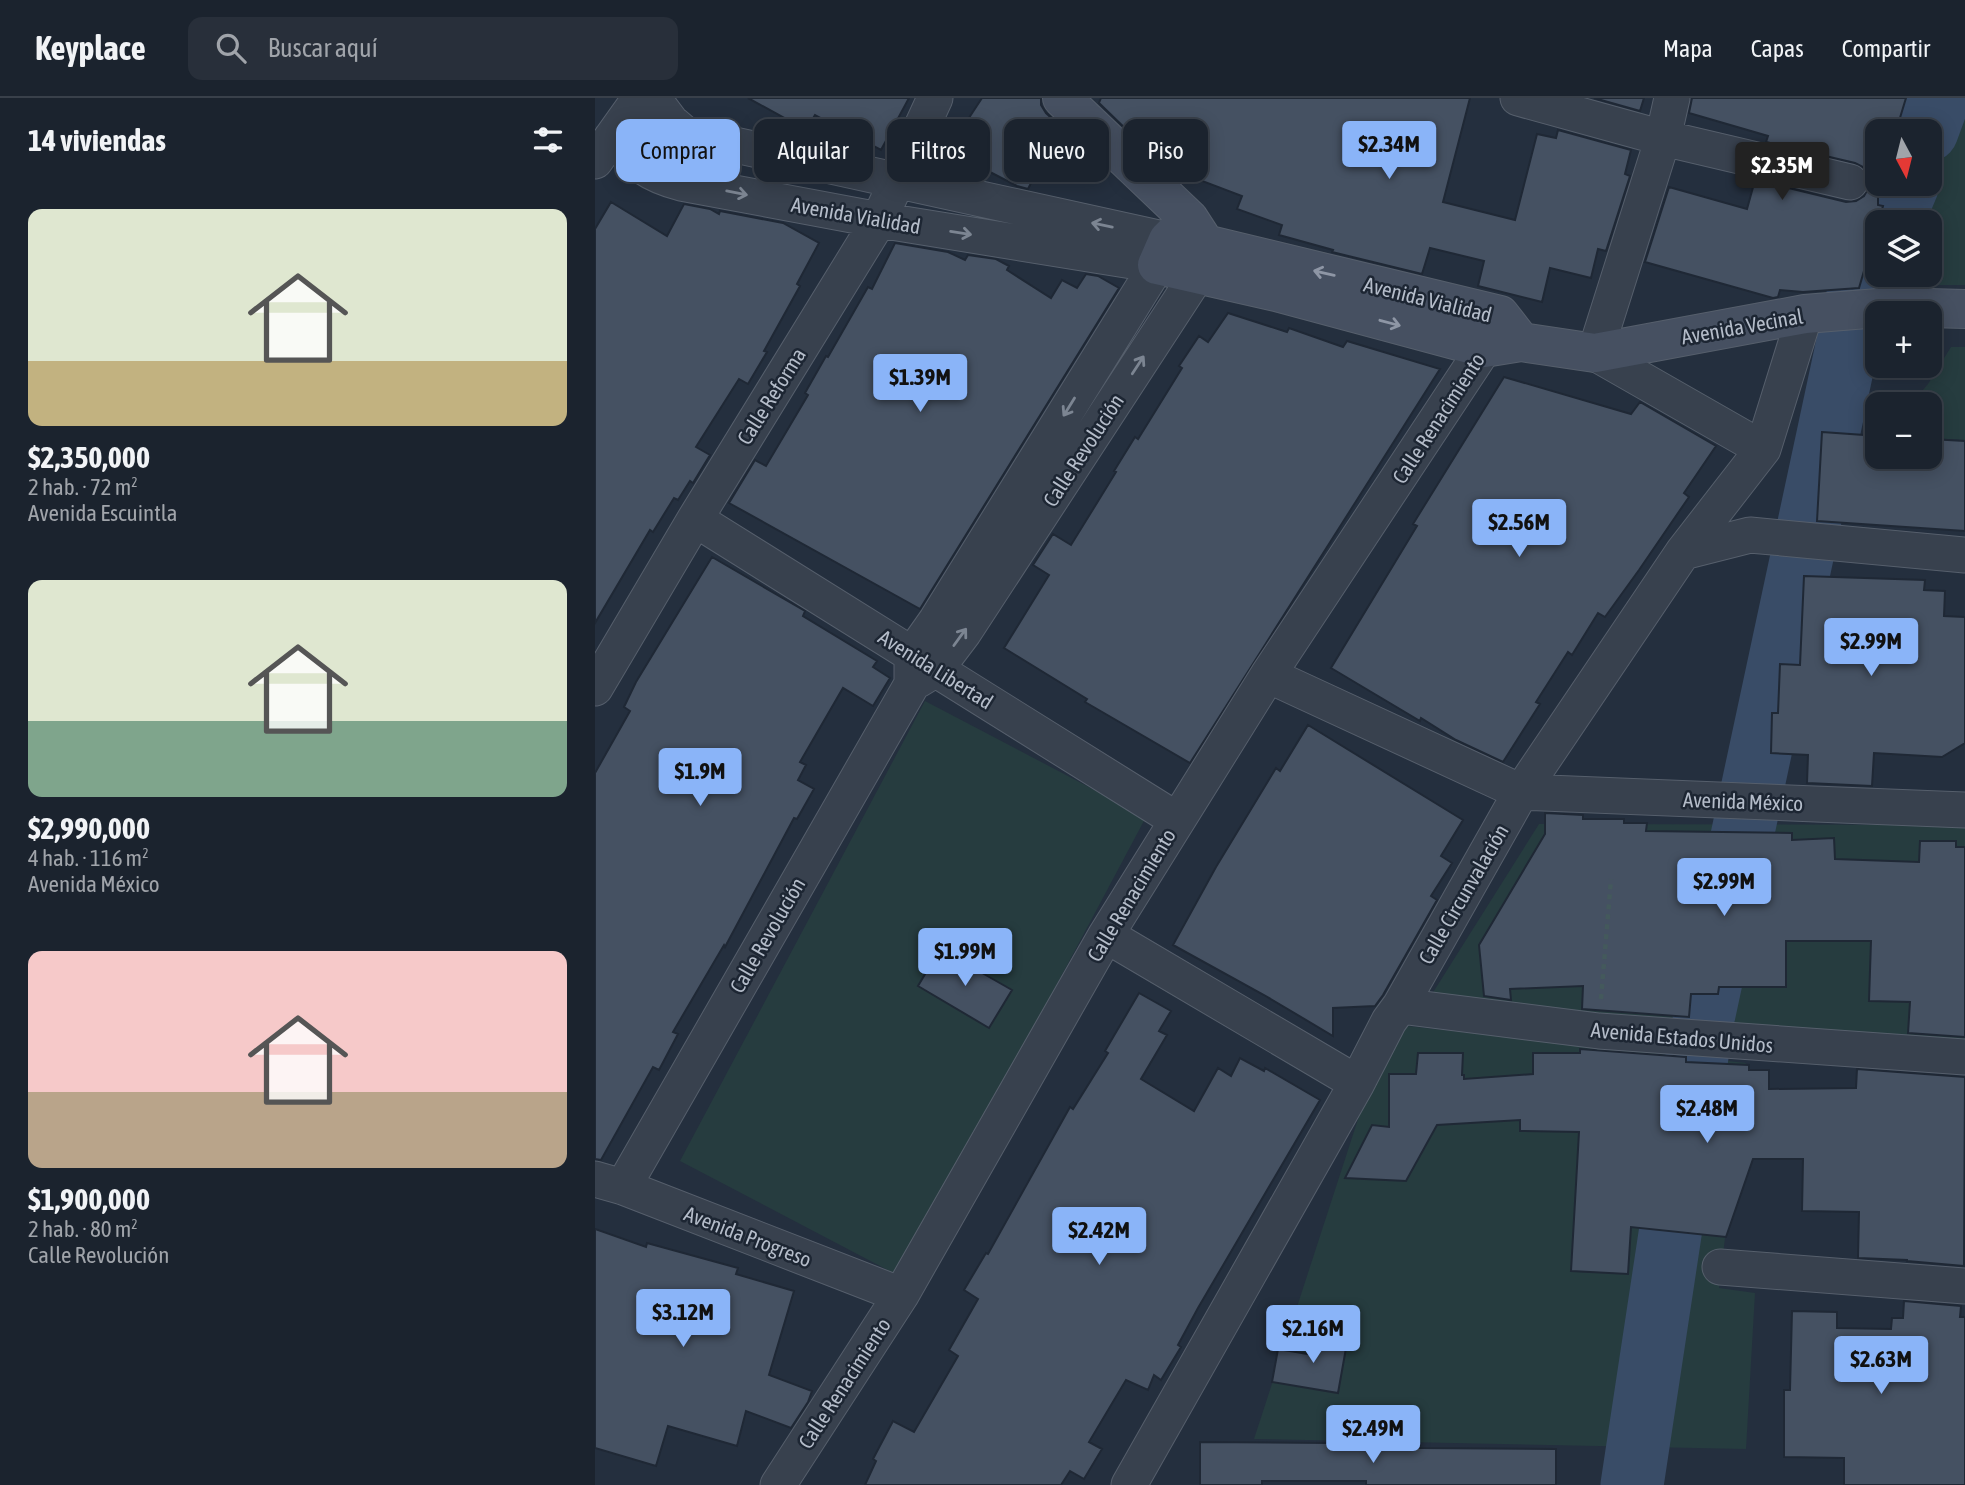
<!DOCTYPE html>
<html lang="es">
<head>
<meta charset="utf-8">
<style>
	:root { --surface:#1b232e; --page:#282f3a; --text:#f1f3f6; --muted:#a0a4aa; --line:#39404a; --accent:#8ab4f8 }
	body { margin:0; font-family:"Asap Condensed",sans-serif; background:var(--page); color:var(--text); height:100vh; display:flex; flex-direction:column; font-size:26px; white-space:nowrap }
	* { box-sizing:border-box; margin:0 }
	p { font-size:23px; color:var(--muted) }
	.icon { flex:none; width:38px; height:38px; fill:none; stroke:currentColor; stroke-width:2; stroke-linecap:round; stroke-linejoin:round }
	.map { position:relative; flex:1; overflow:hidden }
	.side { display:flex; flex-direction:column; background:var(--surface); width:595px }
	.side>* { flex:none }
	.guide { position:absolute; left:21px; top:21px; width:665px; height:63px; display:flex; gap:14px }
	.needle { width:46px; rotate:173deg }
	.controls { position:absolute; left:1270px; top:21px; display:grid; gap:14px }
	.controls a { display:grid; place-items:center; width:77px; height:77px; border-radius:14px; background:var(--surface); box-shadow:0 4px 18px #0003,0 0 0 2px var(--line); font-size:35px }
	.price { position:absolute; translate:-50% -60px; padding:0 16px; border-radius:7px; background:var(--accent); color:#111; font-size:23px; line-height:46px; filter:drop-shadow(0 2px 4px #0008) }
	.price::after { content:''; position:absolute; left:50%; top:42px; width:21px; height:16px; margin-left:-10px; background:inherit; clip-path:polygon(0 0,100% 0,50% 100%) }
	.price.active { background:#222; color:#fff }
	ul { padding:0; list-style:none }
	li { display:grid; align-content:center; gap:14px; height:371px; padding:0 28px }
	li span { display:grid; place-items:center; height:217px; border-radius:14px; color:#555 }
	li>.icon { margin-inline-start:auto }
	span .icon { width:126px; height:126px; fill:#fffc; stroke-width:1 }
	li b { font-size:30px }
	h2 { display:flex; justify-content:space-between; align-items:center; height:84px; padding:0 28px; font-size:30px }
	.tag { padding:0 24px; border-radius:14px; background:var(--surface); box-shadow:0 4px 18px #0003,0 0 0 2px var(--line); font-size:24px; line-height:63px }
	.tag.active { background:var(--accent); color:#111 }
	header { display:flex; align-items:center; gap:42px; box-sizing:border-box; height:98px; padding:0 35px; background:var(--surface); border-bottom:2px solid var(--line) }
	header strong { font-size:33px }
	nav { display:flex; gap:38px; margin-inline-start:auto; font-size:24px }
	.search { width:490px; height:63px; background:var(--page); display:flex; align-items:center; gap:18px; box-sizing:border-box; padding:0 24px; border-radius:14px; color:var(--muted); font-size:26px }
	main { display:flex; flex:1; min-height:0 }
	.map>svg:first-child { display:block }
</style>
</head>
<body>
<header>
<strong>Keyplace</strong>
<div class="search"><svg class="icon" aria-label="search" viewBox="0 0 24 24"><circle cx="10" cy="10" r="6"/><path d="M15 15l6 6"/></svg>Buscar aquí</div>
<nav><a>Mapa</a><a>Capas</a><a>Compartir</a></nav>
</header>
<main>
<section class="side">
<h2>14 viviendas<svg class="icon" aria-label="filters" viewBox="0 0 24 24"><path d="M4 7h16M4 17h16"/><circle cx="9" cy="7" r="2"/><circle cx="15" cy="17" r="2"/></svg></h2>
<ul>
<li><span style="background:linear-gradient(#dfe7d0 70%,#c2b280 0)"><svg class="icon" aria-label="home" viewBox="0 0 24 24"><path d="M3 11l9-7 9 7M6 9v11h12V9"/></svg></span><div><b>$2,350,000</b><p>2 hab. · 72 m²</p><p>Avenida Escuintla</p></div></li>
<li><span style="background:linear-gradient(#dfe7d0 65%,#7fa58c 0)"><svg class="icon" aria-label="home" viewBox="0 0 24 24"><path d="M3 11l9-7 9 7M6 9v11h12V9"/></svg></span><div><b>$2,990,000</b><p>4 hab. · 116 m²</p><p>Avenida México</p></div></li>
<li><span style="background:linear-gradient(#f6c9c9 65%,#b9a48a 0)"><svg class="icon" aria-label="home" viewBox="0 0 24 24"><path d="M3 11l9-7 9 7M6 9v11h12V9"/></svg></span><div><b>$1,900,000</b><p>2 hab. · 80 m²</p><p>Calle Revolución</p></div></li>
</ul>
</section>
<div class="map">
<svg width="1370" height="1387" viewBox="0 0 1370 1387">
	<rect width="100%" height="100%" fill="#242f3e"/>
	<!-- green -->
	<path fill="#263c3f" d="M1351 0H1370V187H1290L1293 177H1335V124H1310L1323 86H1335V48Z
		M1356 249H1370V342L1335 340V306H1316L1333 286Z
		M330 603 551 719 306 1179 85 1063Z
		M944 726 1370 727V955L832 904Z
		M794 926 1151 965 1124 1190 1160 1195 1151 1351 659 1341Z"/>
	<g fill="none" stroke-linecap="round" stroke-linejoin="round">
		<!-- river -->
		<path stroke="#394c67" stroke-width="63" d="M1332 33 1344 0
			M1297 124 1313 86
			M1109 916 1263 197 1283 155
			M1037 1387 1104 945"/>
	</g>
	<!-- building -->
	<path fill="#455162" stroke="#1f2835" stroke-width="2" d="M153 0H314L286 52 220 17 211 32Z
		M387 0H446V7L451 15 465 28 433 91 422 88 364 58 375 36 366 32Z
		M506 0H875L848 104 920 122 942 36 961 40 963 32 1036 52 1030 76 1035 78 1011 153 1003 151 996 180 955 170 947 204 883 188 889 163 835 150 827 176 737 154 738 152 684 137 687 127 642 111 647 98 586 75 590 67 557 55 545 44 546 40 538 38 504 5Z
		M999 0H1049L1045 13Z
		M1097 0H1311L1301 33H1283V107L1288 108 1264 190 1208 194 1185 192 1183 199 1178 200 1050 164 1074 89 1152 111 1160 82 1251 104 1261 103 1269 98 1274 89V78L1268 69 1260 65 1171 44 1173 38 1094 15Z
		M16 104 72 138 89 106 115 111 124 116 125 113 188 125 224 145 202 186 205 188 169 253 172 254 153 286 144 281 101 349 115 357 98 385 95 383 83 402 79 400 58 434 55 432 0 525V131Z
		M300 145 353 154 370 162 373 157 401 161 414 168 412 172 456 200 467 182 482 190 491 176 503 178 524 190 325 511 134 405 160 362 171 368 213 297 210 295 231 258 233 259 273 189 277 191Z
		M633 215 692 234 694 230 748 249 752 243 845 271 595 665 490 604 492 601 409 550 454 477 438 467 458 436 476 447 521 374 519 373 540 339 543 341 587 270 584 268 604 238 613 244Z
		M909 279 1036 316 1045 304 1121 348 1089 395 1094 399 1044 472 1010 519 1003 515 977 557 973 554 941 604 945 606 908 664 861 642 826 620 825 623 736 570 822 428 818 426Z
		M1227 334 1283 338V359H1335V341L1370 343V433L1222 423Z
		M117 459 210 513 208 518 282 563 278 569 295 580 278 608 248 590 205 664 211 667 203 682 219 691 202 721 199 720 130 849 129 847 78 934 83 936 64 972 58 969 6 1062 0 1061V675L35 613 29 609 41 584Z
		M1209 478 1330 482 1329 492 1350 493 1349 518 1370 519V645L1347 659 1279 655 1277 688 1212 685 1213 657 1176 655 1177 615H1183L1185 566 1205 567Z
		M713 627 868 722 846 758 857 765 836 798 842 802 788 897 780 908 738 910V938L669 897 578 847 621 769 681 670 685 673Z
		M950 715 988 717V721H1029V725H1052L1051 733 1197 735V742L1239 740 1240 761 1324 764 1325 743H1361V749H1370V939L1313 935 1315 904 1274 903 1276 843H1191V889H1124L1123 896H1096L1094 919 987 911 988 888 915 891 916 902 889 898 884 847 950 736Z
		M345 851 417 892 394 930 323 888Z
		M544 895 576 913 564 933 572 937 546 981 599 1013 623 970 636 978 645 960 669 973 670 970 725 1002 603 1210 583 1247 586 1249 566 1282 559 1277 553 1292 531 1282 494 1344 507 1351 489 1381 475 1373 466 1387H270L281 1363 278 1361 298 1323 319 1334 363 1258 354 1252 383 1201 369 1192 391 1155 393 1156 475 1009 478 1011 513 955 510 953Z
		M985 951 1091 959V964L1154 967V972H1174V991L1261 990 1262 971 1370 979 1369 1168 1312 1163V1162L1263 1160 1264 1114 1207 1113 1208 1061H1158L1131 1139 1036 1129 1033 1176 976 1173 984 1034 925 1033V1022L842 1027 811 1083 750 1080 777 1027 794 1029V976H821L823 955H868L867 977H869V981L938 976V955H985Z
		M0 1131 51 1149 52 1145 143 1170 141 1176 199 1193 174 1277 217 1293 213 1304 196 1330 151 1313 142 1348 73 1328 61 1368 0 1350Z
		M1309 1203 1366 1208 1365 1219H1370V1387H1249V1360L1189 1359V1292H1195L1197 1213 1242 1214V1230L1296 1231 1297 1220H1308Z
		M723 1234 753 1239 743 1295 677 1284 683 1251 719 1257Z
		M605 1344 734 1345V1347L826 1350 961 1351V1387H771V1383H667V1387H605Z"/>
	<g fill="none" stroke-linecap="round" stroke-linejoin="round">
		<!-- street casing -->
		<g stroke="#565f6c" stroke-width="37">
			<path id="street" d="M58 0 76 24 90 36 573 142
				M923 0 1068 40 1255 84
				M1077 0 1068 40 1000 255 1168 351
				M17 39C42 65 50 75 86 85L284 122 562 167 341 523 317 557V586L28 1089
				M0 63 45 0
				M100 421 582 722
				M1088 454 1155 437 1370 457
				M673 577 926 694 1370 712
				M323 582 341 571 369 534 602 177
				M0 590 100 421 284 122 340 0
				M511 837 762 985
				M805 908 1004 933 1370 959
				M0 1081 28 1089 306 1197
				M1125 1169 1370 1188
				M183 1387 306 1197 511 837 673 577 889 250 900 226
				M534 1387 762 985 794 923 805 908 926 694 1088 454 1168 351 1210 216"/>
		</g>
		<!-- secondary casing -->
		<g stroke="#565f6c" stroke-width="40">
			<path id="secondary" d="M467 0 594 121 607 141
				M594 121 573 142 562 167 681 194 889 250 926 244 1000 255 1210 216 1296 209 1370 211
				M573 142 610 146 905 217 926 244"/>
		</g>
		<!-- path -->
		<path stroke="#44595c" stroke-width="4.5" stroke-dasharray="5 5" stroke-linecap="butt" d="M1006 901 1016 781"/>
		<!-- street -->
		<use href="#street" stroke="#38414e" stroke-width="35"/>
		<!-- secondary -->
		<use href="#secondary" stroke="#465061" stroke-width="38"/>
	</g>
	<!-- one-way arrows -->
	<defs><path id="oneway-shaft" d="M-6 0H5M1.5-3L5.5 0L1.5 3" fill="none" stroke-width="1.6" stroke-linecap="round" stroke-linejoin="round" transform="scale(1.75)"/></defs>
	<g stroke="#7c8592">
		<use href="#oneway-shaft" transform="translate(142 95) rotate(11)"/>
		<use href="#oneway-shaft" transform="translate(507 127) rotate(-168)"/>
		<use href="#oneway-shaft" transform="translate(366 135) rotate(9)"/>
		<use href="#oneway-shaft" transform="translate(543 267) rotate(-57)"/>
		<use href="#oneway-shaft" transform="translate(474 309) rotate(122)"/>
		<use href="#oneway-shaft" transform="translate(365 539) rotate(-54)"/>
	</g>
	<g stroke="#8e96a5">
		<use href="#oneway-shaft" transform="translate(729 175) rotate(-167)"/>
		<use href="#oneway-shaft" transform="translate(795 225) rotate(15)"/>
	</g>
	<g text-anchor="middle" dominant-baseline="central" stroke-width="5" stroke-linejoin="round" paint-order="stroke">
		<!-- street labels -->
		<g font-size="21" fill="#b4bcc9" stroke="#1d2633">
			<text transform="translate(261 117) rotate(10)">Avenida Vialidad</text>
			<text transform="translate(833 201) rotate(14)">Avenida Vialidad</text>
			<text transform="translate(1147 228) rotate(-10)">Avenida Vecinal</text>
			<text transform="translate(176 298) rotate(-58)">Calle Reforma</text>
			<text transform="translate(843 320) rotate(-57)">Calle Renacimiento</text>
			<text transform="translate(488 352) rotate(-57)">Calle Revolución</text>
			<text transform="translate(341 571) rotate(32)">Avenida Libertad</text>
			<text transform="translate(1148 703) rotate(2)">Avenida México</text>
			<text transform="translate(868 796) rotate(-60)">Calle Circunvalación</text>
			<text transform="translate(536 797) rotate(-59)">Calle Renacimiento</text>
			<text transform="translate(172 837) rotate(-60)">Calle Revolución</text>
			<text transform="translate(1087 939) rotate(5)">Avenida Estados Unidos</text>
			<text transform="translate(153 1138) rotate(21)">Avenida Progreso</text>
			<text transform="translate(249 1285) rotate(-57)">Calle Renacimiento</text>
		</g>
	</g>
</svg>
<div class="controls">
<a><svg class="needle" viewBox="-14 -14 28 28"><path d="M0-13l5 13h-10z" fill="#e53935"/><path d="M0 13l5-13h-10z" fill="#a0a4aa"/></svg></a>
<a><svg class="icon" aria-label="layers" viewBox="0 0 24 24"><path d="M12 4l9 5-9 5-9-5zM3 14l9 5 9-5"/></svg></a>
<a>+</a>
<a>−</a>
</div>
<b class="price" style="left:794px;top:83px">$2.34M</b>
<b class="price active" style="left:1187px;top:104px">$2.35M</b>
<b class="price" style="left:325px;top:316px">$1.39M</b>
<b class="price" style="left:924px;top:461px">$2.56M</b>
<b class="price" style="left:1276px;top:580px">$2.99M</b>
<b class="price" style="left:105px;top:710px">$1.9M</b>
<b class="price" style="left:1129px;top:820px">$2.99M</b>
<b class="price" style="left:370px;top:890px">$1.99M</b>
<b class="price" style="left:1112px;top:1047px">$2.48M</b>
<b class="price" style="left:504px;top:1169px">$2.42M</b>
<b class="price" style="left:88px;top:1251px">$3.12M</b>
<b class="price" style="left:718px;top:1267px">$2.16M</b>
<b class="price" style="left:1286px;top:1298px">$2.63M</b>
<b class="price" style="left:778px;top:1367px">$2.49M</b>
<div class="guide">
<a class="tag active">Comprar</a>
<a class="tag">Alquilar</a>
<a class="tag">Filtros</a>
<a class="tag">Nuevo</a>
<a class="tag">Piso</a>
</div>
</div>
</main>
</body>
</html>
